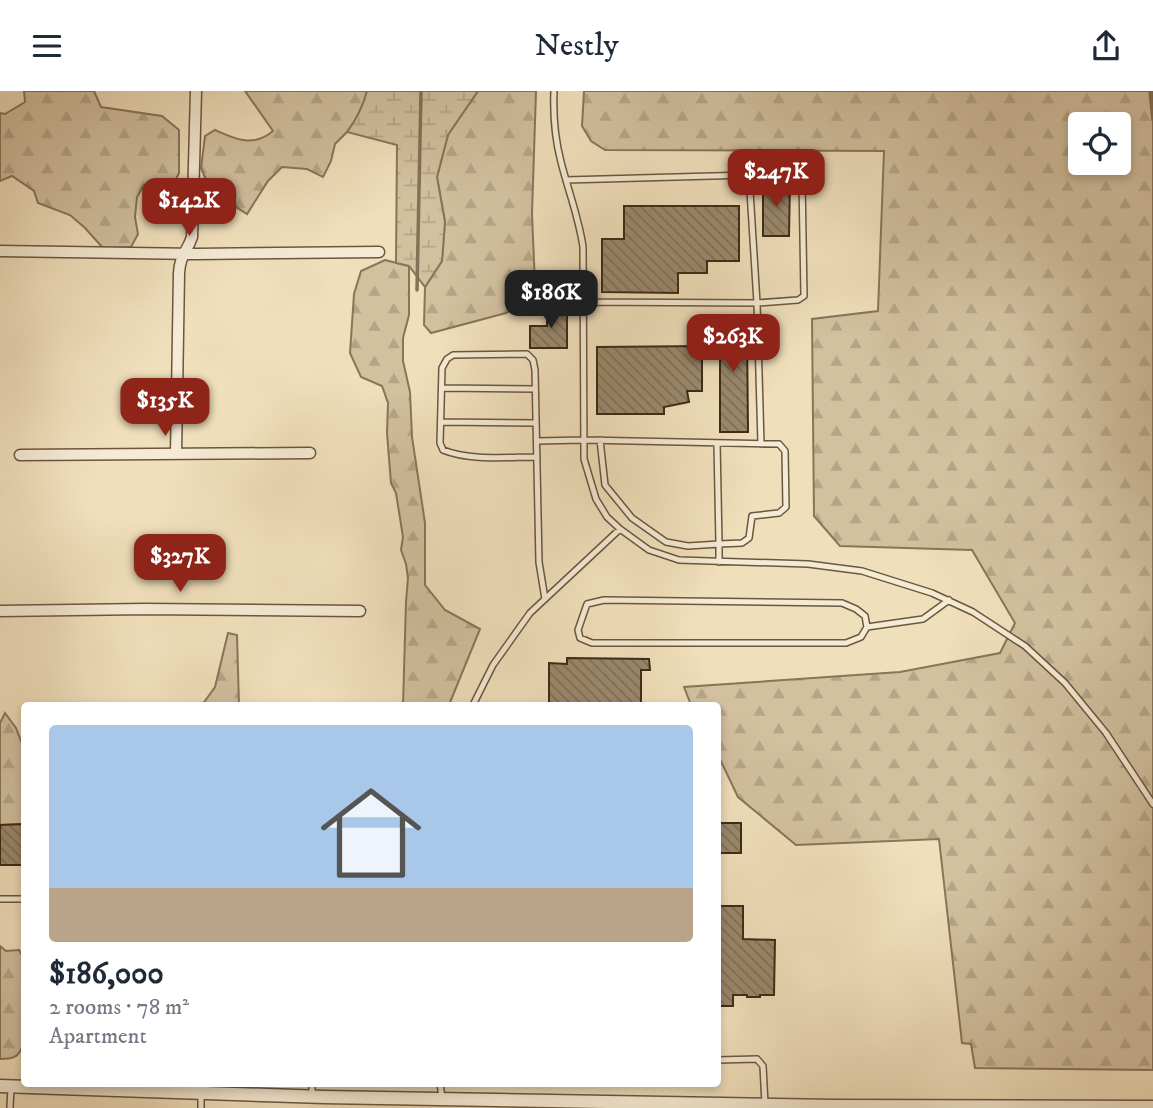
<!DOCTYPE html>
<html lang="en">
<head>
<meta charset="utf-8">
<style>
	:root { --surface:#fff; --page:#f6f6f7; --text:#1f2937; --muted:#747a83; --line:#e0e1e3; --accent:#8f2418 }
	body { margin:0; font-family:"IM FELL DW Pica",serif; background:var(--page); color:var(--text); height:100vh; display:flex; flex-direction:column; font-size:26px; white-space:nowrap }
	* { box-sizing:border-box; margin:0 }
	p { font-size:23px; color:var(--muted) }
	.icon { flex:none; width:38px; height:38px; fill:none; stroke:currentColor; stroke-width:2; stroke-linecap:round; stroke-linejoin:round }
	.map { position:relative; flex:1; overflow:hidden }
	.side { position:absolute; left:21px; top:611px; width:700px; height:385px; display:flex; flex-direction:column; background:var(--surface); border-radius:7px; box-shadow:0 4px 10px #0003 }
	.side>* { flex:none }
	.tools { position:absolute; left:1068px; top:21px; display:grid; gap:14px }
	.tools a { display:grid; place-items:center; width:63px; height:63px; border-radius:7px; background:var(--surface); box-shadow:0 4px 10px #0003; font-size:35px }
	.price { position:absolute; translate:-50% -60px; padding:0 16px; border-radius:14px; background:var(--accent); color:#fff; font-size:23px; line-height:46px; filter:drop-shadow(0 2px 4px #0008) }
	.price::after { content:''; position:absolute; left:50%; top:42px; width:21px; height:16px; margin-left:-10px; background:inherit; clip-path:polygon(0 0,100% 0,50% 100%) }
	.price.on { background:#222; color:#fff }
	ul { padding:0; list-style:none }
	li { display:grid; align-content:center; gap:14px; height:371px; padding:0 28px }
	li+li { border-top:2px solid var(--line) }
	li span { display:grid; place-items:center; height:217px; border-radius:7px; color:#555 }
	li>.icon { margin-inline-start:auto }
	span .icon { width:126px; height:126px; fill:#fffc; stroke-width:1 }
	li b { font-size:30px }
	header { display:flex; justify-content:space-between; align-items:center; height:91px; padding:0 28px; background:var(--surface); font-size:32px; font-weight:600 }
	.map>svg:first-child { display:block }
</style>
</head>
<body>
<header><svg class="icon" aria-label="menu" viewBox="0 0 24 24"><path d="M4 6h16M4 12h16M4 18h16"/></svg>Nestly<svg class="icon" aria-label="share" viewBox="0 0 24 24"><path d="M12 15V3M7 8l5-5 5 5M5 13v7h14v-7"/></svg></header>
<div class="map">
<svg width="1153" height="1017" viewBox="0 0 1153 1017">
	<defs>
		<pattern id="forest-firs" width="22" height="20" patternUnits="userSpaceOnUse" patternTransform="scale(1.75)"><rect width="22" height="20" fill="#d2c09f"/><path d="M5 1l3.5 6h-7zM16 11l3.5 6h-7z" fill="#b5a588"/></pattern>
		<pattern id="wetland-marsh" width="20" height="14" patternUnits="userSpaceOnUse" patternTransform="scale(1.75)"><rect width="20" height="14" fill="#d2c09f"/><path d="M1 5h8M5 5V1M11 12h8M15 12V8" fill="none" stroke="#b5a588"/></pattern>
		<pattern id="building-back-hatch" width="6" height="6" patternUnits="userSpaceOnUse" patternTransform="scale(1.75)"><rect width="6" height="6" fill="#9a886c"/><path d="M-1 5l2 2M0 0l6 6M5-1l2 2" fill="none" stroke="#7f6f58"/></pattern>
	</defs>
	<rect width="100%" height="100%" fill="#f0dfbb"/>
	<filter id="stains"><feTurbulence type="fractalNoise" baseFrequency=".00286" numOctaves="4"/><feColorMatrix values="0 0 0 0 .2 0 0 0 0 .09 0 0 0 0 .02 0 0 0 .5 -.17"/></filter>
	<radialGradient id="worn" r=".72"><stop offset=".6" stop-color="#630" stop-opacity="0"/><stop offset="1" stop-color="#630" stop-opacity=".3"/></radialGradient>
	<!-- forest -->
	<path fill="url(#forest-firs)" stroke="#88755a" stroke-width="2" fill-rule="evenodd" d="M24 0H94L101 16 162 25 179 39V82L172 96 144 94 137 106 135 126 138 143 131 156 103 157 85 137 70 124 38 112 34 100 12 85 0 90V22L5 23 25 11Z
		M245 0H367L365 9 355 30 347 41 335 53 331 70 323 86 307 78 282 76 268 90 247 123 211 100 201 77 205 45 215 39C235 48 253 57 273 40Z
		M478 0H536L532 123 535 193 533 207 506 222 431 242 424 234 425 196 442 170 445 131 437 86 448 43Z
		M584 0H1153V979L975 977 971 953 962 952 939 748 796 754 738 706 718 664V614H691L684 596 900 581 1000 562 1015 532 972 459 840 455 814 425 812 228 878 220 884 60 605 59 591 50 582 35ZM1080 33H1118V72H1080Z
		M385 169 409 175V224L403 247V270L410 301 412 346 425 432V494L445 519 480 538 449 614H403L406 511 408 487 406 473 401 459 403 446 396 402 391 392 387 342 388 312 382 295 361 286 350 262 354 203 361 180Z
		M228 542 237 544 239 614H202L215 596Z
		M5 622 16 637 24 658V733L0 734V632Z
		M0 855 6 860 19 859 24 868V950C20 965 16 968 0 968Z"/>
	<!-- wetland -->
	<path fill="url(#wetland-marsh)" stroke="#88755a" stroke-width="2" d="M367 0H478L448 44 437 86 445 131 442 170 425 196 409 175 396 172 397 54 347 41C356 29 363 15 367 0Z"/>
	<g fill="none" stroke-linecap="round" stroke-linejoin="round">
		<!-- stream -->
		<path stroke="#847157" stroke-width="3.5" d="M1150 0 1153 29
			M417 199 421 0"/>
	</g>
	<!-- building -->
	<path fill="url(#building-back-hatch)" stroke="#3d2a16" stroke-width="2" d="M763 90 790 91 789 145H763Z
		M624 115H739V170H707V182H678V202L602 201V148H624Z
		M547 216H567V257H530V235H547Z
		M712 225H743L744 242H747L748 341H720V242H721V238H713Z
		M702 255V300H687L689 311 664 316V323H597V256Z
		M567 567 649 568 650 579H641V614H549V572L567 573Z
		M718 732H741V762H718Z
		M24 733V774H0V734Z
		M718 815H743V848L775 849 774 904H760V906H747V904H733V915H718Z"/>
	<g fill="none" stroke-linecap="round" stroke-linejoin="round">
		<!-- service casing -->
		<g stroke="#6a573f" stroke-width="8">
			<path id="service" d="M554 0C553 24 555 48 561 71 568 99 579 127 583 156L584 368 596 408 607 426 620 438 649 459 679 469 808 473 862 480 932 502 973 521 1025 555 1065 592 1106 642 1153 713
				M566 89 749 84 757 212 761 353
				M584 211 757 212 798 209 804 205 802 88 793 81 749 84
				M442 297 535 298
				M441 331 536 332
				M600 349 605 394 632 427 666 451 688 455 719 453 717 352
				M537 350 584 349 779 353 785 360 786 416 779 422 752 425 749 447 742 452 719 453V471
				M537 366C508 366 470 370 443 359L440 352 442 277 447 268 453 264 527 263 533 269 535 279 539 471 545 508
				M867 536 865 525 856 518 842 512 604 509 587 513 578 539 580 547 592 552H846L861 546 867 536 923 528 949 509
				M473 614 493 574 530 522 620 438
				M0 808H24
				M718 969 757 968 763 975 765 1013
				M440 992 442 1007
				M201 1003V1017
				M312 1006V992
				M10 1017 11 995"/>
		</g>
		<!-- minor casing -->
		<g stroke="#6a573f" stroke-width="13">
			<path id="minor" d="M0 160 197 163 379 161
				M176 363 179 182C180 164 187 161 192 146L196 0
				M20 364 310 362
				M0 520 145 518 360 520"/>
		</g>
		<!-- tertiary casing -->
		<g stroke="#6a573f" stroke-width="15">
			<path id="tertiary" d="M0 995 324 1006 832 1015 1153 1016"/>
		</g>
		<!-- service -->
		<use href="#service" stroke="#f5ead3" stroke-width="5"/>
		<!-- minor -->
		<use href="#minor" stroke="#f5ead3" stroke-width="10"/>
		<!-- tertiary -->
		<use href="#tertiary" stroke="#f5ead3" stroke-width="12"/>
	</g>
	<rect width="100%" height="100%" filter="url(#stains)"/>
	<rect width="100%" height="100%" fill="url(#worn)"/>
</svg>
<div class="tools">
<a><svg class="icon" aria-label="locate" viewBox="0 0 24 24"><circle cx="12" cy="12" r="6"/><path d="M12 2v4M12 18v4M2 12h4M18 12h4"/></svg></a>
</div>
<b class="price" style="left:776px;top:118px">$247K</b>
<b class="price" style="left:189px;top:147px">$142K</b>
<b class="price on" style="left:551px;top:239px">$186K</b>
<b class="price" style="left:733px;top:283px">$263K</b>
<b class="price" style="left:165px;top:347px">$135K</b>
<b class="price" style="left:180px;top:503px">$327K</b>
<section class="side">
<ul>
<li><span style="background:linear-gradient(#a9c7e8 75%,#b9a48a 0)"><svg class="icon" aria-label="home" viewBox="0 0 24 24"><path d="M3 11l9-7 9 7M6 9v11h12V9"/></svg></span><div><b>$186,000</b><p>2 rooms · 78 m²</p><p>Apartment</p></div></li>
</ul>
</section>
</div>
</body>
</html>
